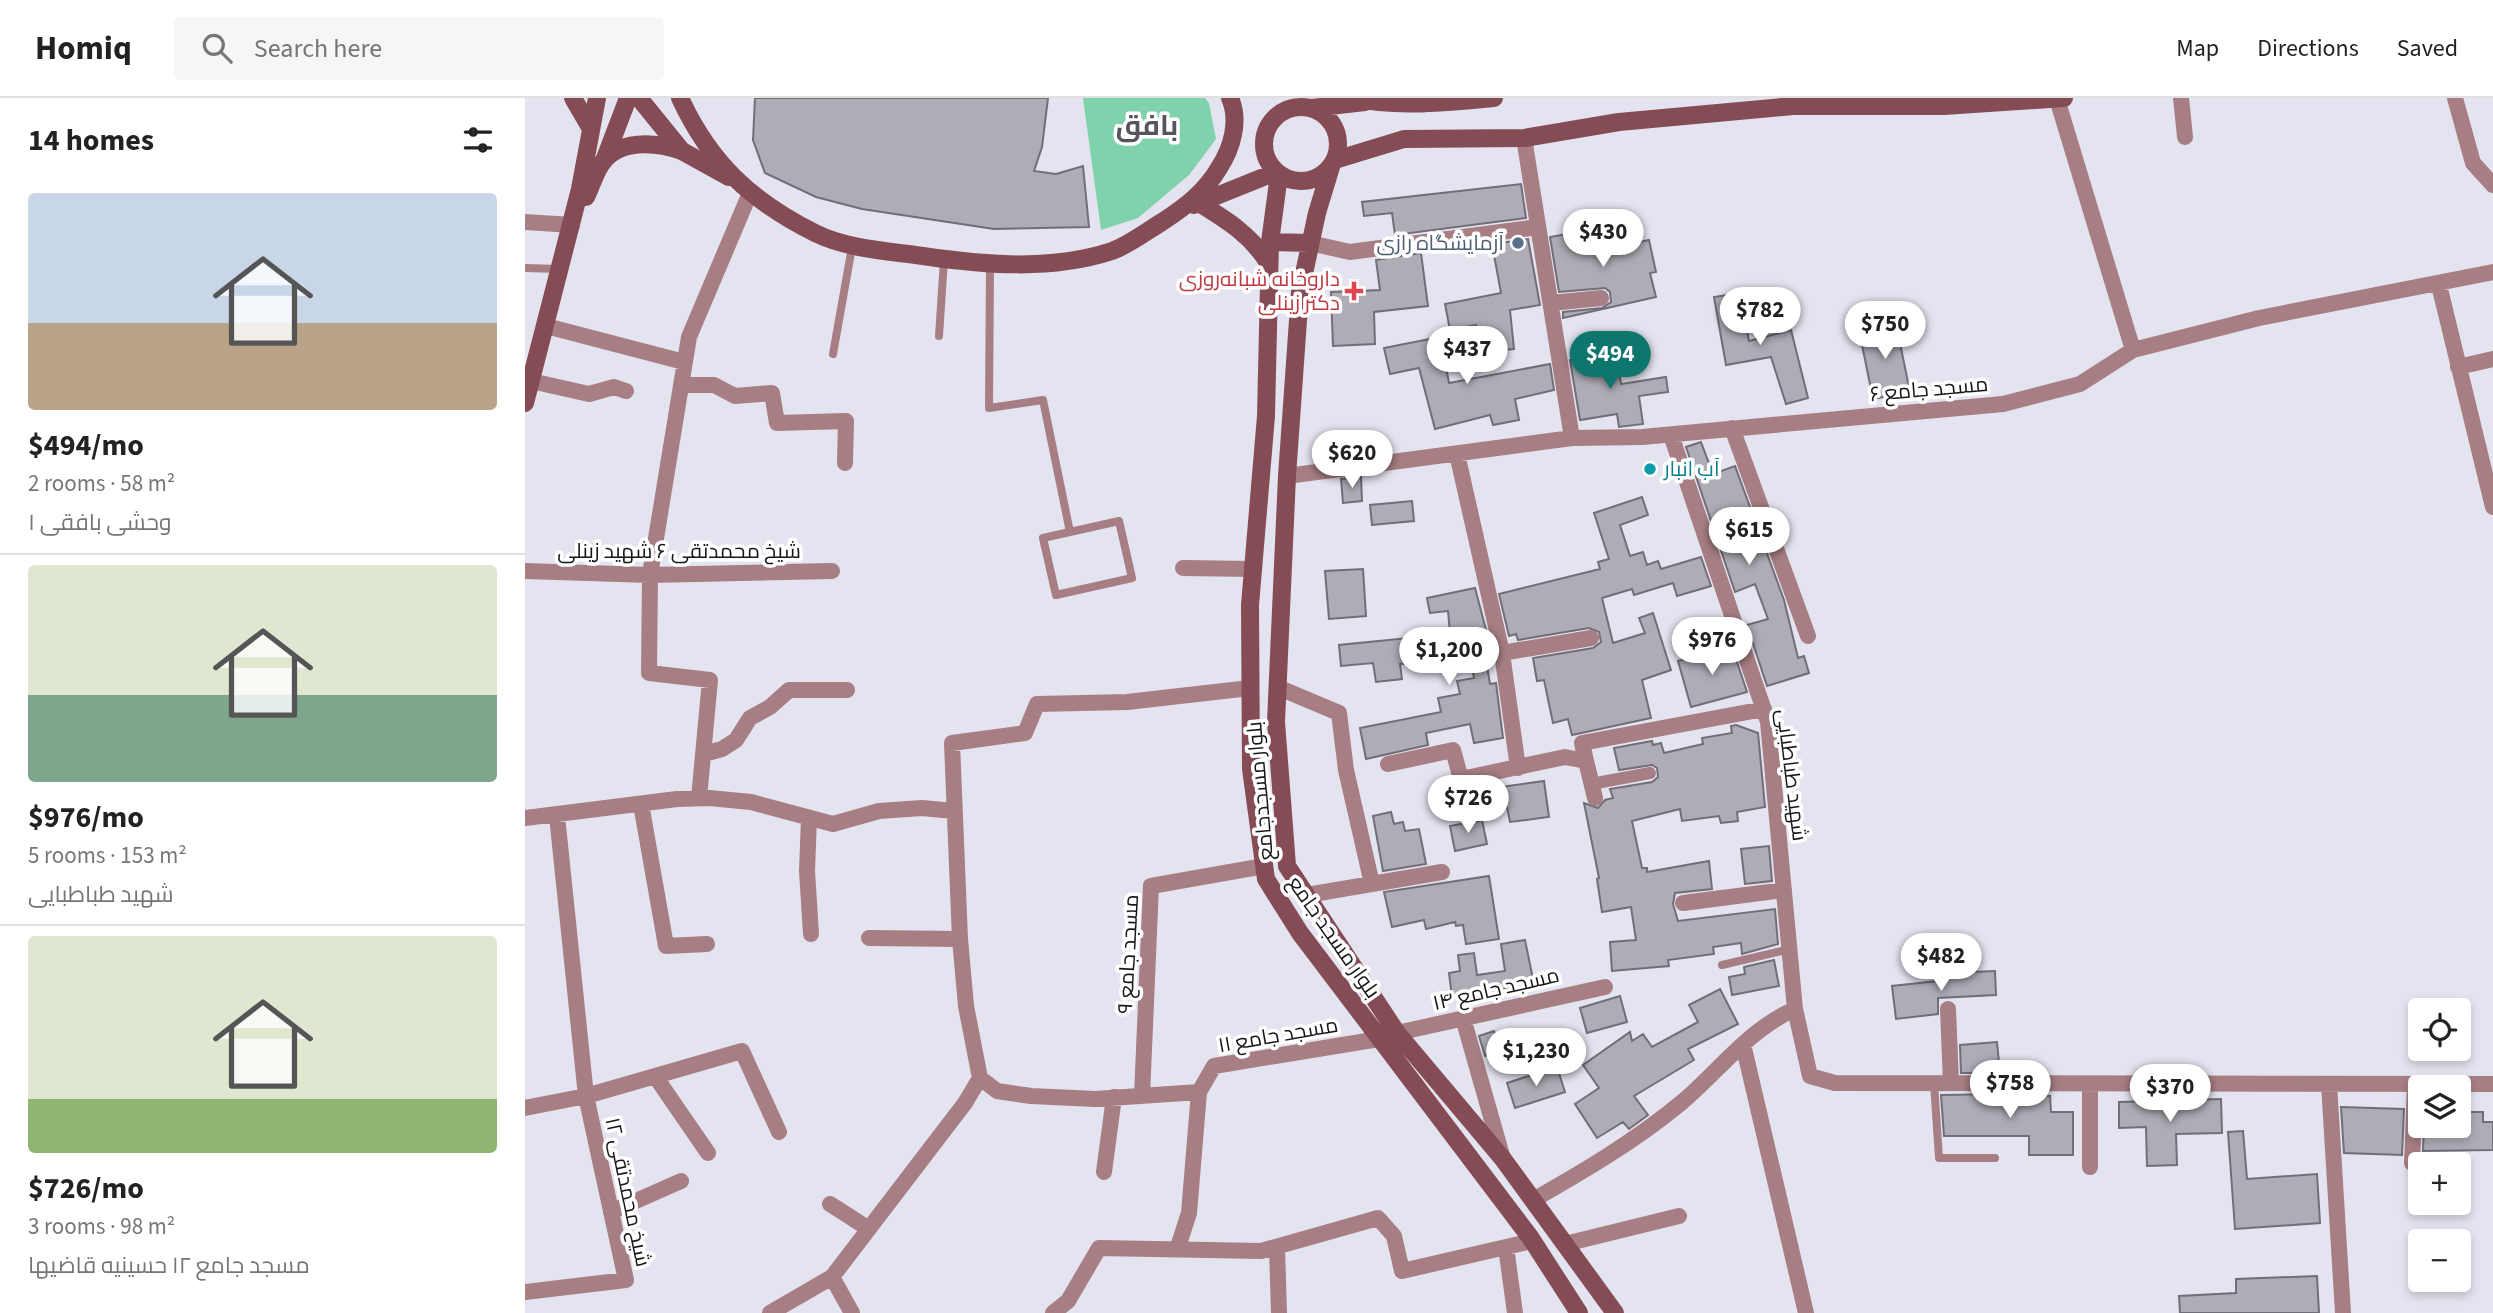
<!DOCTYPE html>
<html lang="en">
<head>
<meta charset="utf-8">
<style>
	:root { --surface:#fff; --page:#f6f6f6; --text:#222; --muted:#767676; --line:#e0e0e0; --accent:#0f766e }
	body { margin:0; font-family:"Source Sans 3",Cairo,sans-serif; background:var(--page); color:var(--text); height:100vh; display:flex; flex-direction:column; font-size:26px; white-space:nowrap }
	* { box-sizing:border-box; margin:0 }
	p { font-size:23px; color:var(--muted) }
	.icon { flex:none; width:38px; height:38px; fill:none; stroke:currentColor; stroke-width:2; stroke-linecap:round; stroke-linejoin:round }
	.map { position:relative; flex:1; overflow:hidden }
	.side { display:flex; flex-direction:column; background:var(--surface); width:525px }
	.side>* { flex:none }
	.buttons { position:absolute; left:1883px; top:900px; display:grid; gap:14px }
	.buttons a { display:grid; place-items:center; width:63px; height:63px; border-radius:7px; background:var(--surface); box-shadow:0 4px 10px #0003; font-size:35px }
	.price { position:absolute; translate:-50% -60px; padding:0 16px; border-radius:24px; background:#fff; color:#222; font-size:23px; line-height:46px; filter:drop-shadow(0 2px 4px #0008) }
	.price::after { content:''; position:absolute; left:50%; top:42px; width:21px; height:16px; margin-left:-10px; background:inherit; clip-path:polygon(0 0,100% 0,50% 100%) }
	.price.selected { background:var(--accent); color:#fff }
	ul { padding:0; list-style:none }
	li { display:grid; align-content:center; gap:14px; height:371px; padding:0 28px }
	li+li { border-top:2px solid var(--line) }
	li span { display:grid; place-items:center; height:217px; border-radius:7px; color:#555 }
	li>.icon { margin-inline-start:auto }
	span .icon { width:126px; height:126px; fill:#fffc; stroke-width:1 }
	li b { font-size:30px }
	h2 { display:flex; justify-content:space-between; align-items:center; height:84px; padding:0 28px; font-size:30px }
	header { display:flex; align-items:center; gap:42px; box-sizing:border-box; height:98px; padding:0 35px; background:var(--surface); border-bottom:2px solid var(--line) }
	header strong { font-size:33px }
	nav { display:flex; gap:38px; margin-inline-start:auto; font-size:24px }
	.search { width:490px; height:63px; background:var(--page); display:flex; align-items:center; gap:18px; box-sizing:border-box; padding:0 24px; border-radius:7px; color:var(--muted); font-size:26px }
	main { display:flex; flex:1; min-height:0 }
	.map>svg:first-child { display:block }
</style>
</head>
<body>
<header>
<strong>Homiq</strong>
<div class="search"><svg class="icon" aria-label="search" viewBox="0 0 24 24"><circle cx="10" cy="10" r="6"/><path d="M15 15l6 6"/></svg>Search here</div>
<nav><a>Map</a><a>Directions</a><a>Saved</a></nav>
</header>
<main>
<section class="side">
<h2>14 homes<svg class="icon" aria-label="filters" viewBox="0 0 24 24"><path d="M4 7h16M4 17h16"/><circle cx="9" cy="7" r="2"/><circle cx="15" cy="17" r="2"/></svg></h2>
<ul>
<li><span style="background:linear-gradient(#c9d6e8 60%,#b9a48a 0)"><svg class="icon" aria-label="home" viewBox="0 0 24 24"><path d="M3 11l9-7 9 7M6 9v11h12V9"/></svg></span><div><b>$494/mo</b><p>2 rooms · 58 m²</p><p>وحشی بافقی ۱</p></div></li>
<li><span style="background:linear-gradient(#dfe7d0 60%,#7fa58c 0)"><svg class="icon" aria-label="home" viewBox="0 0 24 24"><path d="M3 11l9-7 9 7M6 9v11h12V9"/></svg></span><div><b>$976/mo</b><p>5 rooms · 153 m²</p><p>شهید طباطبایی</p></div></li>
<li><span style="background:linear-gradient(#dfe7d0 75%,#8fb573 0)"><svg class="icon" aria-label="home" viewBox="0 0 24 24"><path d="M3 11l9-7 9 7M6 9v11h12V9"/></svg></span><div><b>$726/mo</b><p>3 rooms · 98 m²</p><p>مسجد جامع ۱۲ حسینیه قاضیها</p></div></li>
</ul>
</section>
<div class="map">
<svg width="1968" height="1215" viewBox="0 0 1968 1215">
	<rect width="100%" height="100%" fill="#e3e4ef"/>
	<!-- green -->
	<path fill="#80d2ac" d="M558 0H680L684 5 691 41 664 77 613 120 576 132Z"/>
	<!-- building -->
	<path fill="#afacb6" stroke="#716e78" stroke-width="2" d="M230 0H523L517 49 509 73 531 76 558 68 564 129 469 131 337 111 291 99 240 75 228 42Z
		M996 86 1001 120 870 137 867 115 839 118 837 104Z
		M1064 132 1068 154 1124 142 1131 174 1125 175 1131 199 1038 220V214L1077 210 1086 204 1085 194 1080 190 1034 194 1025 139Z
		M1003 141 1015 207 985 212 989 251 953 254 951 227 925 232 920 206 976 195 967 146Z
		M896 155 903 208 849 214 850 246 808 248 806 194 855 192 851 162Z
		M1215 195 1224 243 1266 232 1283 300 1261 306 1246 259 1201 267 1189 199Z
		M1370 221 1385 294 1348 301 1335 237 1353 233 1351 225Z
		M915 239 924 285 1025 266 1029 292 990 301 994 322 968 327 965 317 910 331 894 270 865 276 859 250Z
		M1082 254 1085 274 1094 273 1096 286 1141 279 1143 294 1114 298 1118 326 1094 329 1092 316 1055 322 1045 262Z
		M1176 344 1188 376 1210 368 1259 502 1273 560 1279 558 1284 575 1242 588 1222 527 1243 521 1230 486 1210 494 1161 349Z
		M836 379 837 403 818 405 816 381Z
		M1117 399 1123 417 1095 427 1105 458 1118 454 1122 467 1133 463 1136 471 1176 459 1186 488 1152 498 1148 485 1109 497 1107 491 1077 500 1088 545 1120 535 1114 520 1128 515 1146 572 1117 582 1126 620 1047 637 1043 621 1028 625 1019 582 1012 583 1008 560 1068 550 1076 544 1074 534 1064 530 993 542 991 536 984 538 974 496 1075 471 1073 464 1084 461 1069 415Z
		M887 403 889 423 847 427 845 407Z
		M838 471 841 518 804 521 800 473Z
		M950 490 964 543 958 544 965 586 971 585 978 640 949 645 945 626 901 635 903 647 841 661 835 630 916 614 913 600 935 596 932 583 949 580 944 554 923 558 919 536 925 535 923 513 905 515 902 500Z
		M883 540 886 565 875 566 877 581 851 584 848 565 816 568 814 547Z
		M1207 549 1222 594 1166 609 1153 563Z
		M1211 627 1233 635 1240 709 1212 714 1213 723 1196 725 1194 718 1157 723 1155 711 1107 723 1117 770H1122V774L1184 763 1187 791 1150 795 1148 806 1153 823 1250 811 1253 846 1217 856 1216 845 1188 849 1189 856 1143 862 1144 868 1087 873 1085 844 1111 842 1106 809 1077 814 1072 781 1074 780 1059 705 1073 710 1080 702 1088 700 1085 691 1127 684 1133 679 1132 670 1127 667 1094 672 1089 650 1127 643 1128 647 1136 645 1139 655 1178 646 1177 640 1207 635 1206 628Z
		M1019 683 1024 719 985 724 982 709 960 715 954 692Z
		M866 714 869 726 878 724 880 733 894 731 901 766 858 773 848 718Z
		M957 722 962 746 930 753 925 728Z
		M1244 748 1247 783 1220 786 1216 751Z
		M964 778 974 841 941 846 938 827 931 828 930 824 901 831 899 822 867 829 859 794Z
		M1000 842 1009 886 927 899 924 875 935 873 933 857 949 855 952 877 980 873 976 846Z
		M1249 862 1254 888 1207 897 1204 879 1220 876 1219 869Z
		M1470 873 1471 897 1413 900V916L1371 921 1367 888 1422 882V875Z
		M1195 891 1213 926 1163 951 1169 962 1109 998 1123 1017 1104 1031 1098 1024 1072 1040 1050 1006 1074 990 1058 967 1105 934 1107 943 1118 936 1127 949 1173 924 1164 907Z
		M1095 898 1102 924 1062 935 1055 910Z
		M969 933 976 953 960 958 954 938Z
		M1472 944 1475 975H1436L1435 947Z
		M1032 969 1040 994 990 1010 982 985Z
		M1476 996 1525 998 1526 1014H1548V1057H1504V1038H1419L1416 997Z
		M1696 1001 1697 1035 1651 1036 1652 1067 1622 1068 1621 1029 1594 1030V1004Z
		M1816 1009 1879 1011 1877 1057 1819 1055Z
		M1934 1014H1958V1024H1968V1052L1898 1053 1899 1027H1934Z
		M1718 1033 1722 1081 1792 1076 1795 1125 1710 1131 1703 1034Z
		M1792 1178 1794 1215H1655L1654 1198 1711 1195V1181Z"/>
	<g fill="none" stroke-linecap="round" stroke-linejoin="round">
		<!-- service -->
		<path stroke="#a77e83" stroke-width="8" d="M465 167 464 310 518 302 545 434
			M0 170 34 171
			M414 238 419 162
			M308 256 327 149
			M594 423 607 480 531 497 518 440Z
			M1197 867 1265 851
			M1409 985 1414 1060H1470"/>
		<!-- pedestrian -->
		<path stroke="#a77e83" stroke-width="12" d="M1066 686 1125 675"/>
		<!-- minor -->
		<path stroke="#a77e83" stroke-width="16" d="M1656 0 1660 39
			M1930 0 1948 65 1968 87
			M1532 1 1608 252
			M999 40 1047 340
			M0 124 47 127
			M785 145 825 154 1013 129
			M1914 187 1968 409
			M1026 205 1076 200
			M21 228 159 264
			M1933 269 1968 261
			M6 283 64 296 89 289 101 293
			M156 287H189L210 298 247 295 252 325 321 323 320 365
			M1207 330 1283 538
			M1146 337 1243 624 1270 911 1285 978 1310 985 1968 986
			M932 356 977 555 993 670
			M762 378 1047 340 1117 339 1478 306 1555 286 1608 252 1734 220 1968 174
			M658 470 727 471
			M0 473 125 477 307 473
			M977 555 1066 540
			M752 589 814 615 821 672 847 786
			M179 656 197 651 211 642 225 620 245 609 264 592H322
			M1061 663 1057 645 1239 611
			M863 666 928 652 936 681 1040 659 1061 663 1070 700
			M174 700 185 582 124 575 125 477 164 239 225 95
			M116 706 141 848 182 846
			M0 720 152 701 184 700 226 704 308 726 354 713 397 710 429 713
			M284 720 282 773 286 836
			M782 797 917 774
			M1158 805 1259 792
			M344 840 435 841 427 645 500 635 512 606 602 604 725 590
			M435 841 441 908 455 980
			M1423 911 1426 985
			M938 920 978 1061
			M872 935 1080 889
			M1218 946 1281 1215
			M130 978 183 1055
			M1804 986 1818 1215
			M674 994 689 968 854 941
			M617 998 626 788 739 768
			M0 1010 61 998 217 953 254 1034
			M1887 1065 1890 986
			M1565 1069V987
			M579 1074 589 999
			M1008 1102C1059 1073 1110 1043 1156 1005 1194 973 1224 931 1270 911
			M305 1106 344 1131
			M86 1114 156 1083
			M1040 1146 1154 1118
			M981 1149 990 1215
			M752 1150 754 1215
			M307 1179 327 1215
			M0 1194 101 1182 61 998 32 718
			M245 1215 307 1179 440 1005 455 980 472 993 506 998 570 1001 674 994 664 1115 653 1149
			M528 1215 543 1203 574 1150 736 1153 853 1120 869 1138 877 1173 1007 1143"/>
		<!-- secondary -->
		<path stroke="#854c56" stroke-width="18" d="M48 0 66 31
			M114 0 157 53 204 79
			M155 0C185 65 226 103 290 135 322 151 363 153 398 158 460 167 526 173 587 153 604 147 622 133 637 124 660 109 680 94 694 70 707 50 715 23 705 0
			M827 0C873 10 923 4 969 0
			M739 46a37 37 0 1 1 74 0a37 37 0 1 1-74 0Z
			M787 10 840 4
			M810 62 879 41 999 40 1094 24 1268 8H1419L1539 0
			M79 63 103 0
			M806 69 792 115 775 194 762 378 751 624 762 768 872 935 978 1061 1090 1215
			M754 77 745 144 741 318 725 507 726 671 741 781 775 835 1005 1139 1054 1215
			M61 99C66 89 69 78 75 68 92 40 131 44 157 53
			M674 105C702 122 727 138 744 166
			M669 107 751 74
			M745 144 785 145
			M0 305 55 91 72 0"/>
	</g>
	<!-- markers -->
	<circle fill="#5c6f8a" stroke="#fff" stroke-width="2.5" cx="993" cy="145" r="7"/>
	<path fill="#e0444e" stroke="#fff" stroke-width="2.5" d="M825.5 182.5h7v7h7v7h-7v7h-7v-7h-7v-7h7z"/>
	<circle fill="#0f9aa8" stroke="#fff" stroke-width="2.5" cx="1125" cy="371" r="7"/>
	<g text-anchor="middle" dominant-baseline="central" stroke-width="7" stroke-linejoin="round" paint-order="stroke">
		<!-- service labels -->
		<g font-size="21" fill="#4e5e75" stroke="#fff" text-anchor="end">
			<text x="979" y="145">آزمایشگاه رازی</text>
		</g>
		<!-- health labels -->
		<g font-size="21" fill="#be3a42" stroke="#fff" text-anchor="end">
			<text x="815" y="181">داروخانه شبانه‌روزی<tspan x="815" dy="24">دکتر زینلی</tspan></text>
		</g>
		<!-- street labels -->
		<g font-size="21" fill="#17171b" stroke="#fff">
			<text transform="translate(1404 291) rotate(-5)">مسجد جامع ۶</text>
			<text x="154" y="453">شیخ محمدتقی ۶ شهید زینلی</text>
			<text transform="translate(1267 677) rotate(83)">شهید طباطبایی</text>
			<text transform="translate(735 693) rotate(-95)">بلوار مسجدجامع</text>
			<text transform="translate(809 839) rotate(55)">بلوار مسجد جامع</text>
			<text transform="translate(603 856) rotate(-87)">مسجد جامع ۹</text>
			<text transform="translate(971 891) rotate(-13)">مسجد جامع ۱۴</text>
			<text transform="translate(753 937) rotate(-10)">مسجد جامع ۱۱</text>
			<text transform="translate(103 1094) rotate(78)">شیخ محمدتقی ۱۲</text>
		</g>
		<!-- culture labels -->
		<g font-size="21" fill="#0d838f" stroke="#fff" text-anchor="start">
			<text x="1139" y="371">آب انبار</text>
		</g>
		<!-- district labels -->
		<g font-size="28" font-weight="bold" fill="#55555e" stroke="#fff">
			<text x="622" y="28">بافق</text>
		</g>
	</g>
</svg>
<div class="buttons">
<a><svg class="icon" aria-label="locate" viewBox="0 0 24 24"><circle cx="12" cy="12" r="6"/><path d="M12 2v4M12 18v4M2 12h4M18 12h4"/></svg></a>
<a><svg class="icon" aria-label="layers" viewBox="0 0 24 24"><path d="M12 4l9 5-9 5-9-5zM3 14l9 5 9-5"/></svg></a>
<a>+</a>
<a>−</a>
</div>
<b class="price" style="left:1078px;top:171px">$430</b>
<b class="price" style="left:1235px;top:249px">$782</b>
<b class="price" style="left:1360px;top:263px">$750</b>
<b class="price" style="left:942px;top:288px">$437</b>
<b class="price selected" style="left:1085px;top:293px">$494</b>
<b class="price" style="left:827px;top:392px">$620</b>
<b class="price" style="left:1224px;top:469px">$615</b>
<b class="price" style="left:1187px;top:579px">$976</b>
<b class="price" style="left:924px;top:589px">$1,200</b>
<b class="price" style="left:943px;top:737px">$726</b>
<b class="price" style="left:1416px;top:895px">$482</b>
<b class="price" style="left:1011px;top:990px">$1,230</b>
<b class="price" style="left:1485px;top:1022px">$758</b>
<b class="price" style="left:1645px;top:1026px">$370</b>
</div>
</main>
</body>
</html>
